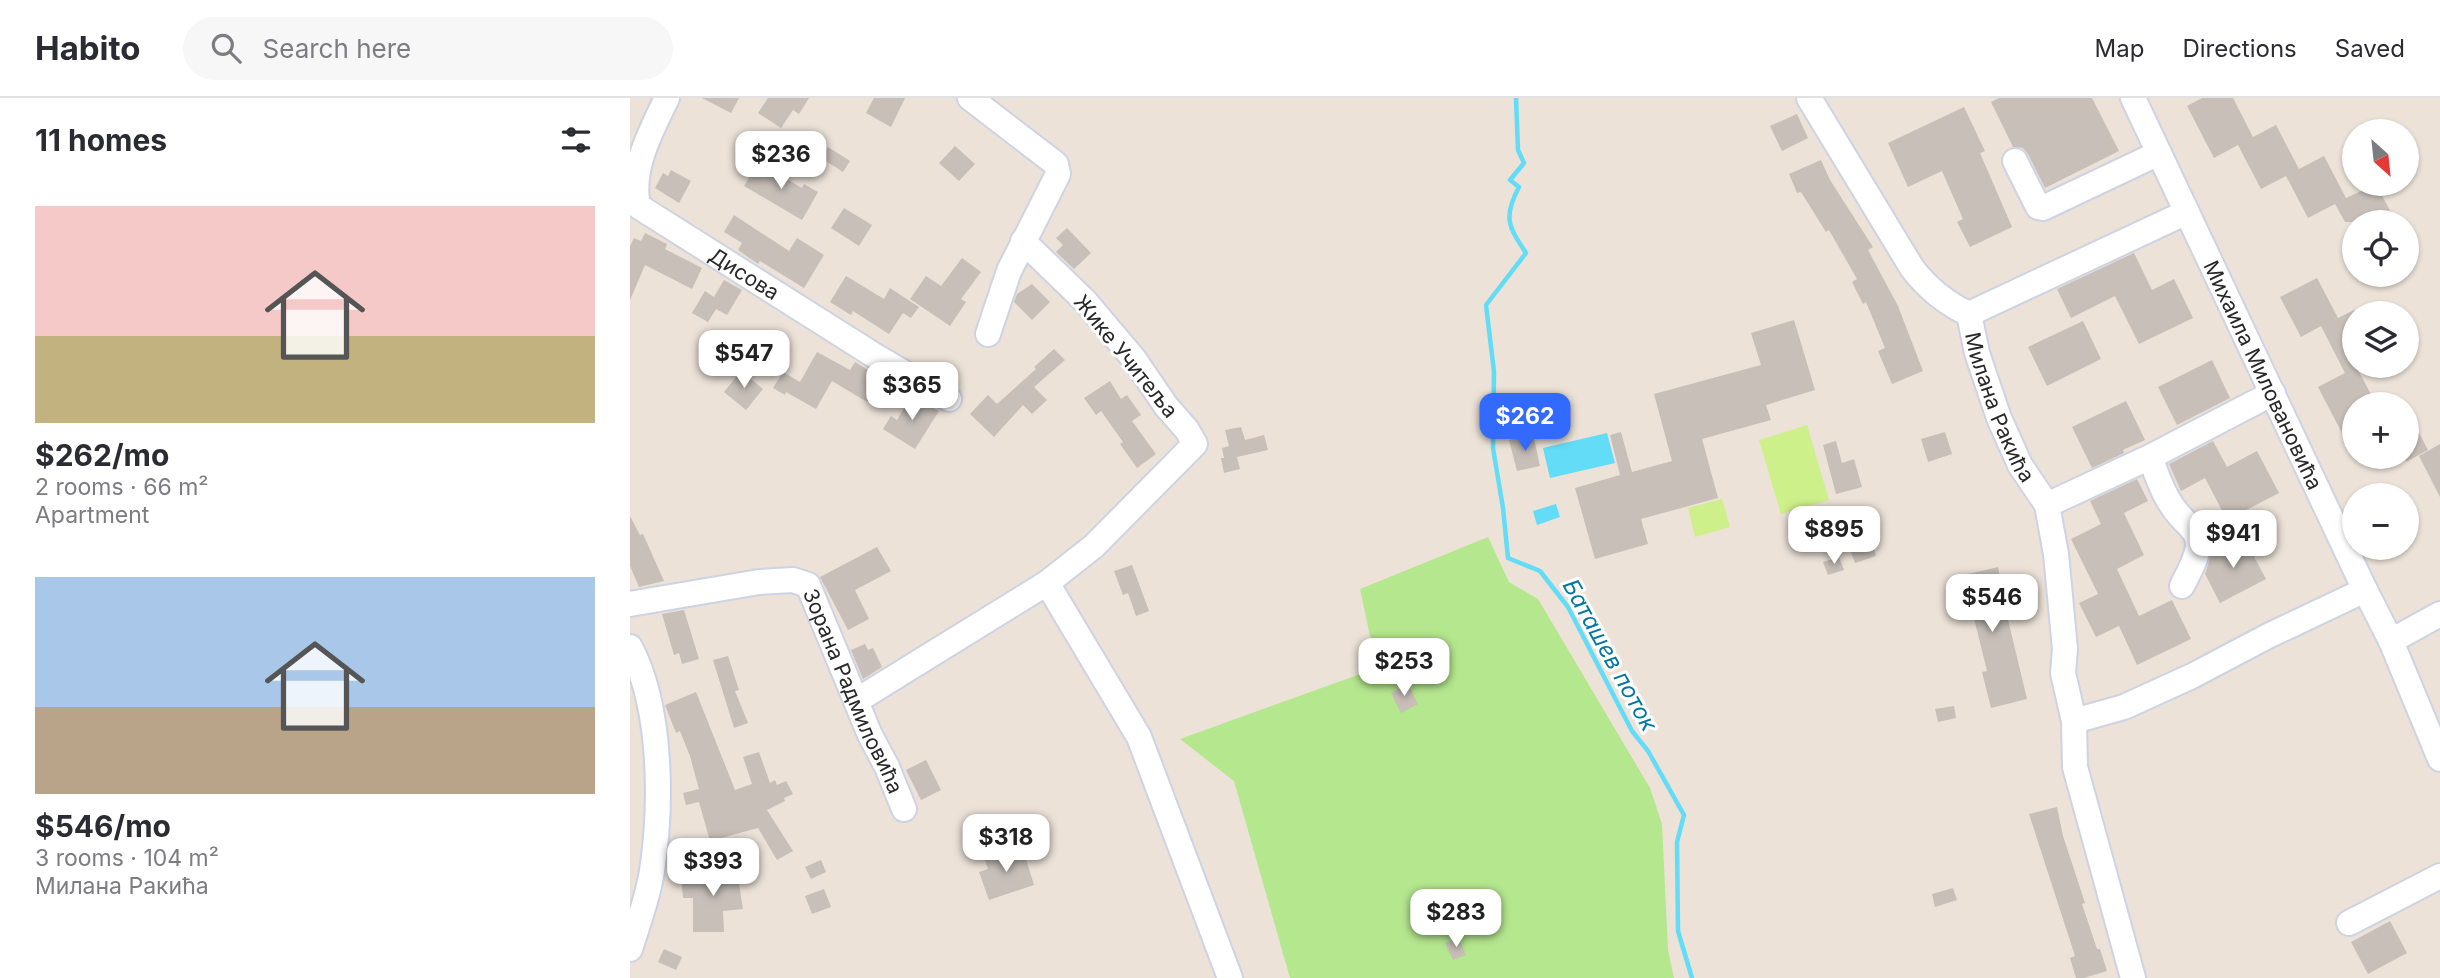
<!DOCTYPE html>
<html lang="en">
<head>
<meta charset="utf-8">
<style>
	:root { --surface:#fff; --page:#f7f7f7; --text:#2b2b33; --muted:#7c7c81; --line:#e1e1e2; --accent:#3269ff }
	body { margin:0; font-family:Inter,sans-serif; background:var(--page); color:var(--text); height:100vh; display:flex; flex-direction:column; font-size:26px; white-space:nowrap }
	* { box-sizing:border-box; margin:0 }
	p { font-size:23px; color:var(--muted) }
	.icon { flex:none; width:38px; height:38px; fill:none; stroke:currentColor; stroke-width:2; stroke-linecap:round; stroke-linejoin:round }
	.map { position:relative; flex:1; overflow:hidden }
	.details { display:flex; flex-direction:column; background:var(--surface); width:630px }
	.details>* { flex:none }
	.needle { width:46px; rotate:153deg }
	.buttons { position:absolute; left:1712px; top:21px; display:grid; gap:14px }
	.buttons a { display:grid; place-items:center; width:77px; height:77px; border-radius:50%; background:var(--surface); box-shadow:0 2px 5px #0004; font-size:35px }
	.price { position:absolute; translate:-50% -60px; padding:0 16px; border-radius:14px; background:#fff; color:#222; font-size:23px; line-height:46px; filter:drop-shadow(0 2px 4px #0008) }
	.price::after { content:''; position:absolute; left:50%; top:42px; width:21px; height:16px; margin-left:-10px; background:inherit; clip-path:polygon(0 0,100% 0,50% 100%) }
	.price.active { background:var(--accent); color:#fff }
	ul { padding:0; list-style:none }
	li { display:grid; align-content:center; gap:14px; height:371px; padding:0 35px }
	li span { display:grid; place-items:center; height:217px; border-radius:0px; color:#555 }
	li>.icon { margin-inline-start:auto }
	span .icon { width:126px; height:126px; fill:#fffc; stroke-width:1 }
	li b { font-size:30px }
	h2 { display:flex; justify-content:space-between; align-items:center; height:84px; padding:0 35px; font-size:30px }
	header { display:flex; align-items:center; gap:42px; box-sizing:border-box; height:98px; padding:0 35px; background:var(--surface); border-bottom:2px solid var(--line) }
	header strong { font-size:33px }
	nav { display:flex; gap:38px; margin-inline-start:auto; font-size:24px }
	.search { width:490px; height:63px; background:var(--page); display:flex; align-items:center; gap:18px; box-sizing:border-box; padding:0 24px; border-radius:38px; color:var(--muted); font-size:26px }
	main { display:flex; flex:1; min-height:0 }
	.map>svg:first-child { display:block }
</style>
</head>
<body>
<header>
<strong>Habito</strong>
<div class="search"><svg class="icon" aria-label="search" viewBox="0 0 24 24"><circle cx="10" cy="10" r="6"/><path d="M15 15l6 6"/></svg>Search here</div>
<nav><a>Map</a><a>Directions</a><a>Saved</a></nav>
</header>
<main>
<section class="details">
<h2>11 homes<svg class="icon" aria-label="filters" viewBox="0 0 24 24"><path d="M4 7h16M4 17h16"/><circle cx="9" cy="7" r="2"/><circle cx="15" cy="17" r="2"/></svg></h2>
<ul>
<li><span style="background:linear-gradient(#f6c9c9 60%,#c2b280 0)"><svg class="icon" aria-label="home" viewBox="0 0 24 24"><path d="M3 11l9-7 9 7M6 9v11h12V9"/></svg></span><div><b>$262/mo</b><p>2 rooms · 66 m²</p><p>Apartment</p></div></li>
<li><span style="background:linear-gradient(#a9c7e8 60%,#b9a48a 0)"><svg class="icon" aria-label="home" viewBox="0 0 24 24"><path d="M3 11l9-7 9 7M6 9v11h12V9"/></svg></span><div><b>$546/mo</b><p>3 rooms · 104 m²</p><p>Милана Ракића</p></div></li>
</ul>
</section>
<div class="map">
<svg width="1810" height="880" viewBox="0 0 1810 880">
	<rect width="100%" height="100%" fill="#ece2d8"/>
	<!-- green -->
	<path fill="#b5e78f" d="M858 439 879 484 908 501 1020 690 1032 726 1038 852 1044 880H660L604 683 550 641 747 570 730 491Z"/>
	<!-- pitch -->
	<path fill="#cdf08a" d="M1177 327 1199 402 1151 416 1129 342Z
		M1092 401 1100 429 1065 439 1058 410Z"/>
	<!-- water -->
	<path fill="#62dcf7" d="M977 335 985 365 920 380 913 350Z
		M926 406 930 419 907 427 903 413Z"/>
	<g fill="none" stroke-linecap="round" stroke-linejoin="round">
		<!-- stream -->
		<path stroke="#62dcf7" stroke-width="4.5" d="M886 0 888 52 894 65 880 82 889 89C873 119 878 128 896 155L856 207 864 274 863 350 873 410 878 460 910 473 938 509 1002 633 1018 653 1054 717 1047 744 1048 833 1062 880"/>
	</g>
	<!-- building -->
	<path fill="#c7bfb8" d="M72 0H109L101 15Z
		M138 0H179L169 16 163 12 151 30 128 15Z
		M244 0H275L261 29 236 15Z
		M1369 0H1462L1489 53 1415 90 1398 56 1393 50 1383 49 1361 4Z
		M1572 0H1603L1623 39 1646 27 1669 71 1694 58 1716 100 1746 86 1766 124H1715L1705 106 1678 120 1656 78 1631 91 1608 47 1584 60 1557 8Z
		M1334 9 1355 53 1350 55 1382 129 1340 149 1327 124 1333 121 1312 73 1278 89 1258 45Z
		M1167 16 1178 40 1152 53 1140 28Z
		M325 48 345 66 329 83 309 65Z
		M198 49 220 63 213 74 191 60Z
		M1191 62 1200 82 1243 149 1238 152 1268 208 1293 273 1262 286 1248 253 1255 250 1236 204 1233 206 1222 184 1227 181 1199 132 1196 134 1171 94 1167 95 1159 76Z
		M130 65 172 90 174 86 188 94 172 122 114 88 126 68 128 69Z
		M41 72 61 83 49 105 25 90 33 75 38 78Z
		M214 110 242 127 229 148 201 130Z
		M104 117 159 153 167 140 194 157 174 190 130 163 128 166 108 152 112 145 94 134Z
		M437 130 461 155 444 171 426 154 433 147 426 140Z
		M15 135 37 146 35 151 72 170 62 191 15 167 0 202V148L4 140 11 143Z
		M1504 155 1522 192 1544 181 1563 220 1509 246 1485 198 1441 220 1427 191Z
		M332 160 351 174 331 201 336 204 320 228 280 201 296 178 311 188Z
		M216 178 254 201 260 190 289 209 281 220 273 215 259 236 223 213 221 217 200 204Z
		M1687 180 1708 220 1724 212V268H1726L1746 306H1724V334L1714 339 1688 289 1715 275 1691 228 1671 239 1650 199Z
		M94 182 112 192 97 217 86 211 78 224 62 215 75 193 84 199Z
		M402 186 420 204 402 222 384 204 387 196Z
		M1164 222 1185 292 1136 307 1141 322 1072 341 1088 400 1011 421 1018 446 965 461 945 390 990 377 980 337 991 334 1002 374 1042 363 1024 296 1131 267 1121 235Z
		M1453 223 1471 261 1417 288 1398 249Z
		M106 245 117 254 105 270 94 262Z
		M424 251 435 262 404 289 417 302 402 316 393 307 364 339 340 316 358 297 367 306 406 271 404 269Z
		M187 254 220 272 225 264 251 280 237 304 202 283 186 311 156 294 155 297 143 290 153 274 170 284Z
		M1582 262 1600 300 1547 327 1528 289Z
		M111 273 133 291 116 312 94 294Z
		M480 283 491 301 497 297 511 317 502 323 526 356 507 370 490 346 493 344 471 313 466 317 454 300Z
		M282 297 309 313 285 351 253 331 261 318 267 322Z
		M1496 303 1515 342 1493 352 1494 355 1462 370 1442 329Z
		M1776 310 1798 352 1776 364Z
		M611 329 615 342 634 337 638 352 607 359 610 371 594 375 591 360H594L592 350 599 348 595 332Z
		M1315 334 1322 356 1298 364 1291 341Z
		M903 336 910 368 887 373 879 342Z
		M1206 343 1212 365 1224 361 1232 389 1206 396 1193 347Z
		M1583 343 1597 369 1627 353 1649 395 1597 422 1575 380 1551 393 1539 366Z
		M1810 346V399L1789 358Z
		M1507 381 1518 403 1494 415 1514 457 1487 471 1509 518 1542 502 1561 541 1507 567 1489 528 1466 539 1449 505 1468 496 1441 441 1471 426 1460 403Z
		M0 418 10 437 13 436 34 483 9 489 0 468Z
		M1613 438 1636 481 1590 505 1575 476 1582 454Z
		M1242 444 1246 458 1225 465 1220 452Z
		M247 449 261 473 225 492 239 521 218 532 190 479Z
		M1209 459 1214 472 1198 477 1193 464Z
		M502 467 519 513 506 518 498 495 493 497 484 473Z
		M1368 469 1375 505H1374L1397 601 1361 610 1352 574 1357 573 1342 512 1329 515 1321 480Z
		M54 512 69 561 52 566 49 555 44 557 32 516Z
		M235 546 238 552 243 550 252 569 233 581 221 552Z
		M98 558 109 592 105 593 118 625 104 630 83 562Z
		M778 586 788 606 771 615 761 595Z
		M66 594 105 692 122 686 113 659 129 654 140 685 145 682 147 687 156 683 163 696 154 700 155 703 137 712 163 753 147 762 128 730 80 743 69 704 56 707 53 695 69 691 60 658 50 633 46 635 35 607Z
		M1324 608 1326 620 1308 624 1305 611Z
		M296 662 311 692 291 702 276 672Z
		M1427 709 1433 738 1455 805 1452 806 1467 851H1470L1477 873 1454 880H1446L1440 860 1445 858 1399 716Z
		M383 749 387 761 395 758 404 787 359 802 349 774 358 771 354 760Z
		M191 762 196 774 181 781 175 769Z
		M106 767 113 811 93 813 94 834H63V800H53L51 779 94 775 93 769Z
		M1323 790 1327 802 1305 809 1302 796Z
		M194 791 201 809 182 816 175 798Z
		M1760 823 1777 855 1738 876 1721 844Z
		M828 839 836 857 823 862 815 845Z
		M34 851 52 859 46 872 28 864Z"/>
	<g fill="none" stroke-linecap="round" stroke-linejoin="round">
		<!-- minor casing -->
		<g stroke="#cdd3e3" stroke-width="28">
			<g id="minor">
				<path id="s1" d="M37 0C21 33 0 71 8 108L242 256 319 301"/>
				<path d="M340 0 426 66 428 76 379 173 358 236"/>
				<path id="s2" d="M1179 0 1282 170C1298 191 1315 205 1339 216L1347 255 1369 320 1390 367 1417 407 1426 456 1435 551 1433 575 1444 623 1445 669 1503 880"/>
				<path id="s3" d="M1503 0 1735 492 1761 543 1810 516"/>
				<path d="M1385 63 1408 109 1413 110 1529 55"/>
				<path d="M1339 216 1557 114"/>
				<path d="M1520 359C1528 380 1535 402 1550 418 1558 427 1568 434 1568 446 1568 459 1558 476 1552 488"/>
				<path d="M1417 407 1520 359 1643 295"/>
				<path d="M417 485 509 639 600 880"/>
				<path id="s4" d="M0 506 129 484 163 482 178 487 240 637 257 669 274 711"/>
				<path d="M1761 543 1810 661"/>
				<path d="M0 549C32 609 32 707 22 773 18 799 8 826 0 851"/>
				<path d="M226 603 417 485 464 448 565 346 557 332 536 308 504 261 455 203 393 143"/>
				<path d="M1444 623 1494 609 1562 578 1638 538 1735 492"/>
				<path d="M1719 825 1810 778"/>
			</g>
		</g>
		<!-- minor -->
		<use href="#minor" stroke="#fff" stroke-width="24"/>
	</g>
	<g text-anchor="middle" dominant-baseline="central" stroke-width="6" stroke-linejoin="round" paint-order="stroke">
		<!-- street labels -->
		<g font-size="21" fill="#282828" stroke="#fff">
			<text stroke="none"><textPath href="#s1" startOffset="240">Дисова</textPath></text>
			<text transform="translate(496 258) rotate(51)">Жике Учитеља</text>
			<text stroke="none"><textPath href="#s3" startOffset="306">Михаила Миловановића</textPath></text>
			<text stroke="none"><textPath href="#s2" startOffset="371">Милана Ракића</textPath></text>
			<text stroke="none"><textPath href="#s4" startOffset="296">Зорана Радмиловића</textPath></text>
		</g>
		<!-- water labels -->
		<g font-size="23" font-style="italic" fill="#0377a0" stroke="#fff">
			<text transform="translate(980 557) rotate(61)">Баташев поток</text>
		</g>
	</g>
</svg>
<div class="buttons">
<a><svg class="needle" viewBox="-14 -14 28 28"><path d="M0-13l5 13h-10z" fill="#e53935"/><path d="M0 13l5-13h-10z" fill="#7c7c81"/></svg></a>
<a><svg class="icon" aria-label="locate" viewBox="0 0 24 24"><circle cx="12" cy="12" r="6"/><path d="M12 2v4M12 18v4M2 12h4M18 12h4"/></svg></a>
<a><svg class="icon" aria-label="layers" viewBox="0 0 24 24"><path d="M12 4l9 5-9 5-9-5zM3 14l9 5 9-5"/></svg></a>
<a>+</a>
<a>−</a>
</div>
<b class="price" style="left:151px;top:93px">$236</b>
<b class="price" style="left:114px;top:292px">$547</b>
<b class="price" style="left:282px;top:324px">$365</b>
<b class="price active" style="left:895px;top:355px">$262</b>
<b class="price" style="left:1204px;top:468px">$895</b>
<b class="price" style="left:1603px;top:472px">$941</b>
<b class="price" style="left:1362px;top:536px">$546</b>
<b class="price" style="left:774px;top:600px">$253</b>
<b class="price" style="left:376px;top:776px">$318</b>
<b class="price" style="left:83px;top:800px">$393</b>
<b class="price" style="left:826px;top:851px">$283</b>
</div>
</main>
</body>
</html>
